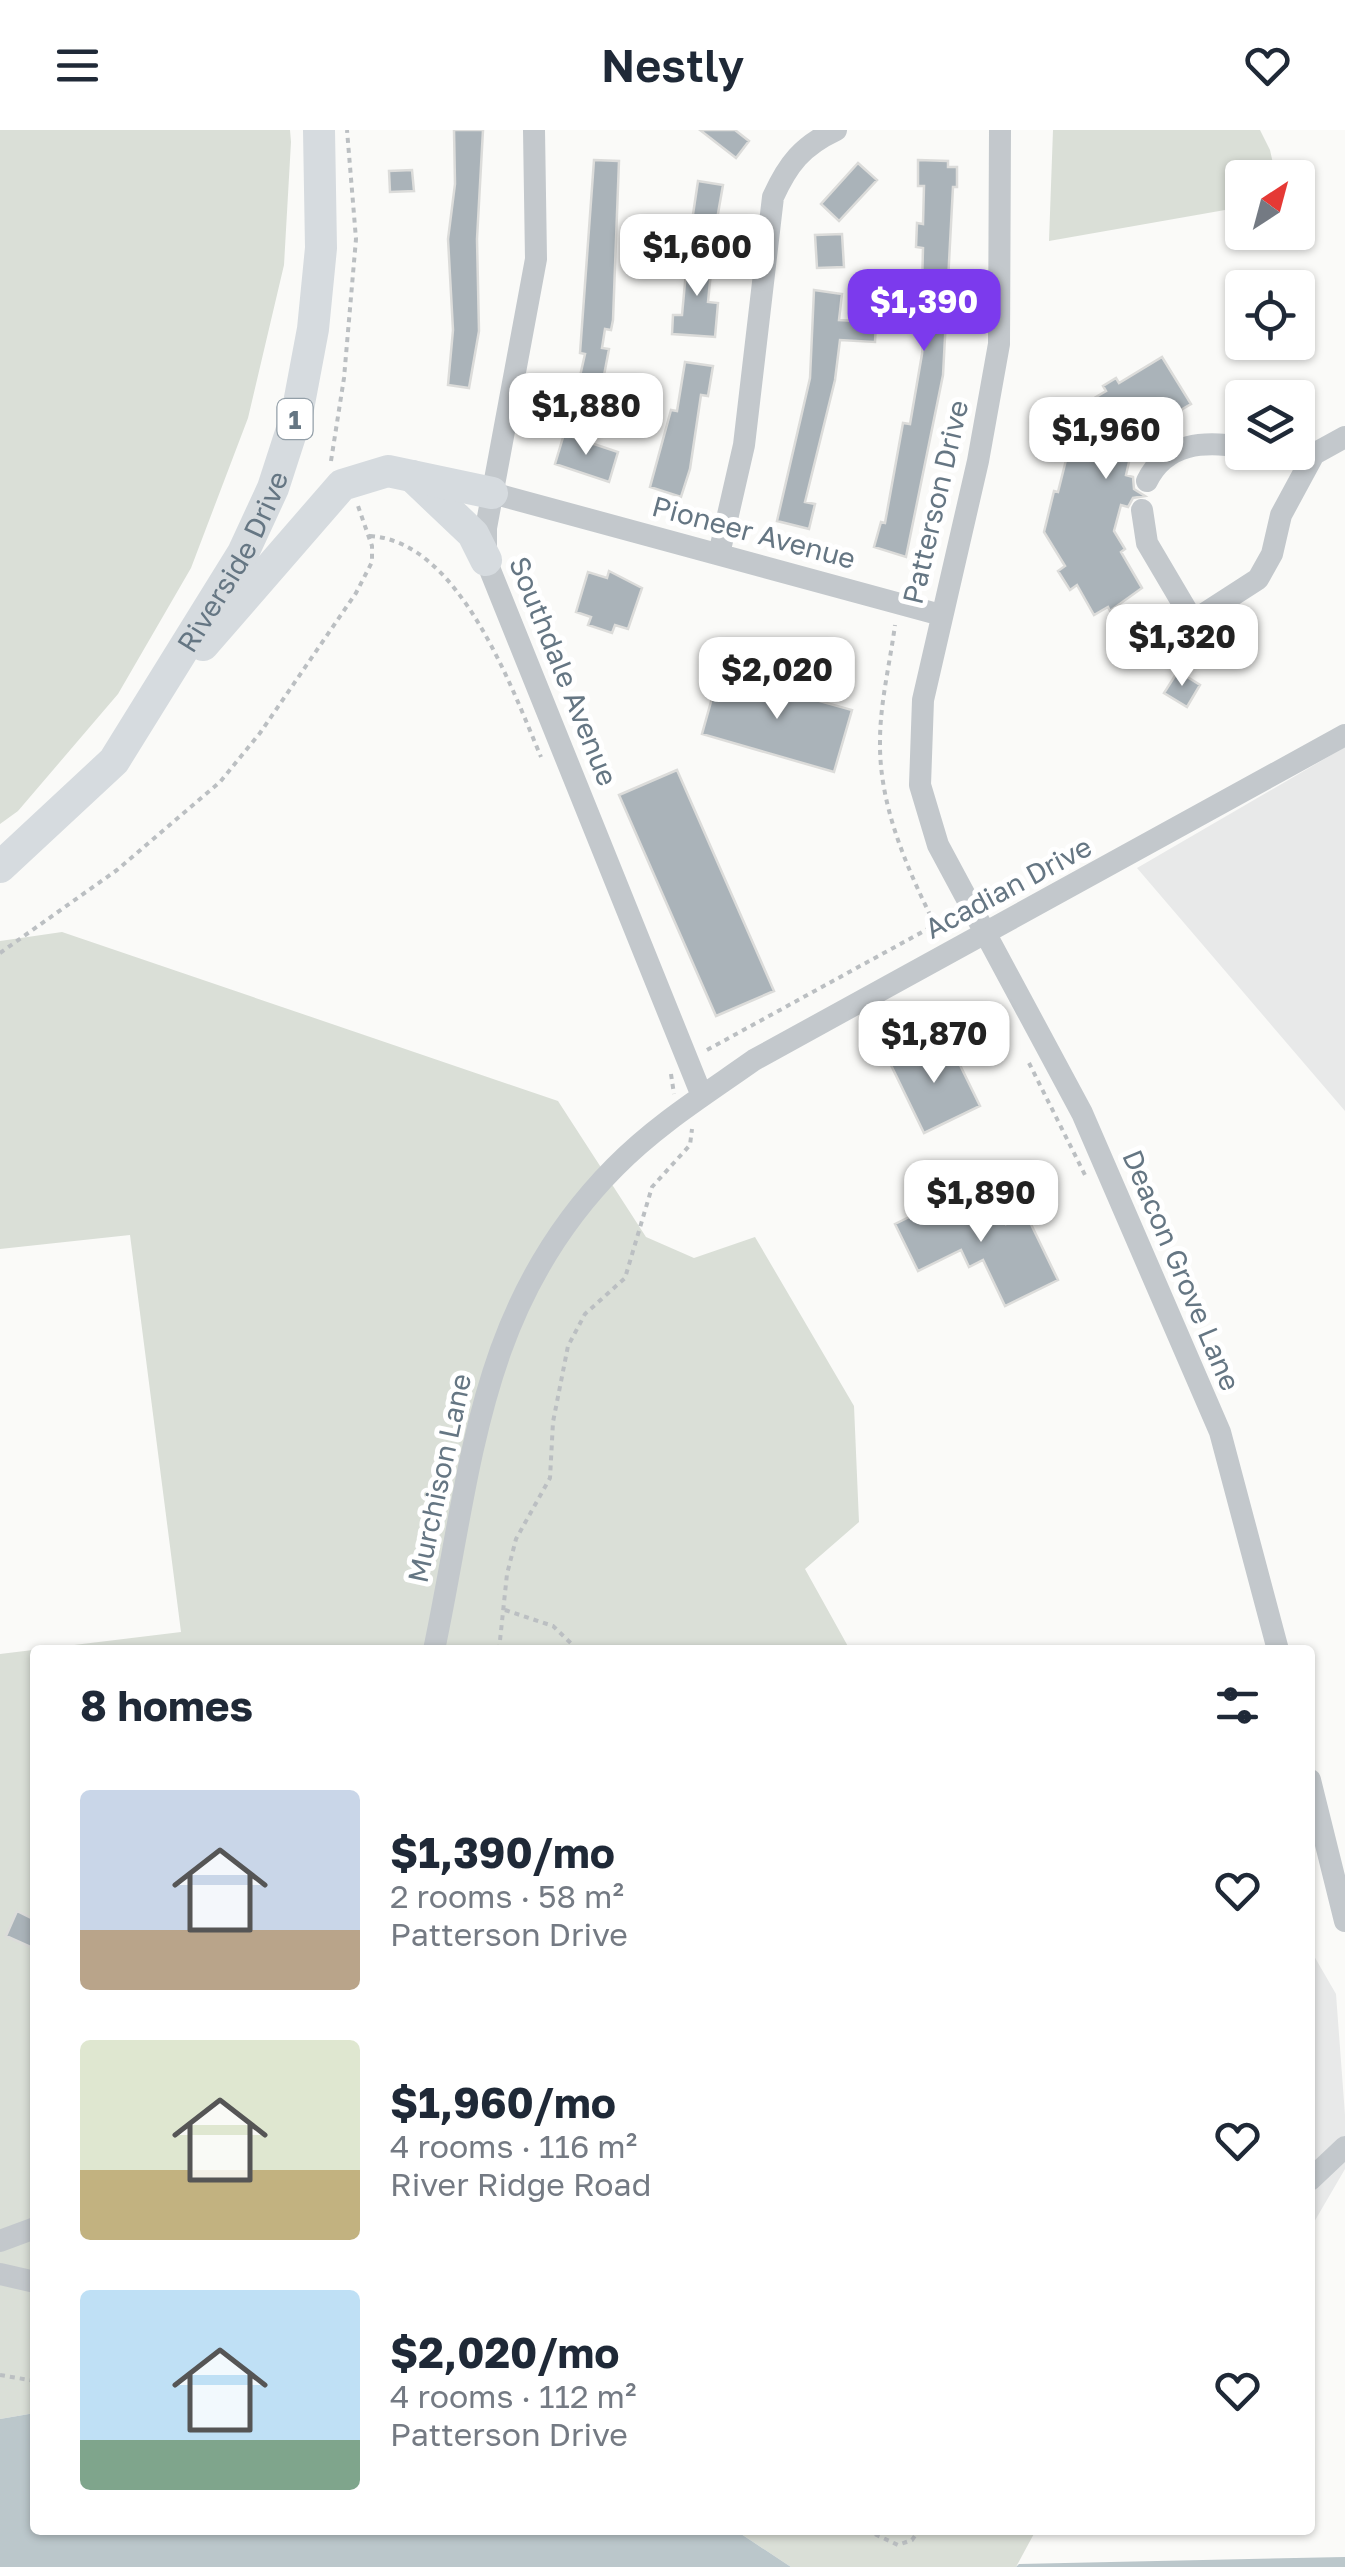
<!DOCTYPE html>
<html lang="en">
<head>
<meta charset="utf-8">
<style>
	:root { --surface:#fff; --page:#f2f2f3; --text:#1f2937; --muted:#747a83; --accent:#7c3aed }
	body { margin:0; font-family:"Golos Text",sans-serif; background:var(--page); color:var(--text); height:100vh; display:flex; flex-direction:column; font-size:38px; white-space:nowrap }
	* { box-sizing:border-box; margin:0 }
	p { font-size:32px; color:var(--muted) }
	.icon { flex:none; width:55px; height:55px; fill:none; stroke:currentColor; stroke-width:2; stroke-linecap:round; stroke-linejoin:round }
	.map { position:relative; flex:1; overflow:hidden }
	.panel { position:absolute; left:30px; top:1515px; width:1285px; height:890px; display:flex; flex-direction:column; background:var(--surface); border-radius:10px; box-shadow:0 2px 8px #0004 }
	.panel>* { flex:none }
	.needle { width:65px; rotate:36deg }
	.controls { position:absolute; left:1225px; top:30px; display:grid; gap:20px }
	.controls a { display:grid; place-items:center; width:90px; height:90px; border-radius:10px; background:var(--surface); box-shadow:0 2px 8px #0004; font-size:50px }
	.price { position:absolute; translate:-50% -85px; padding:0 22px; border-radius:20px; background:#fff; color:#222; font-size:32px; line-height:65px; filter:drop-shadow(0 2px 5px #0008) }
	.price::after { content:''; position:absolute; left:50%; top:60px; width:30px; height:22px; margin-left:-15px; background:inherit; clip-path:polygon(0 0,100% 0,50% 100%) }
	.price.current { background:var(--accent); color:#fff }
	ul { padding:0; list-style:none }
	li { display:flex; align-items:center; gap:30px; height:250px; padding:0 50px }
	li span { display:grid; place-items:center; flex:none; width:280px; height:200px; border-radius:10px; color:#555 }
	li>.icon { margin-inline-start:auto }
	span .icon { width:120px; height:120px; fill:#fffc; stroke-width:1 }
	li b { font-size:42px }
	h2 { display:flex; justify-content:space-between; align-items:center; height:120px; padding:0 50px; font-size:42px }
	header { display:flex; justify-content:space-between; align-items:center; height:130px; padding:0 50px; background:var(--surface); font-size:45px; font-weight:600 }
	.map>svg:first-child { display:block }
</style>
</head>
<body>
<header><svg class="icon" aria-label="menu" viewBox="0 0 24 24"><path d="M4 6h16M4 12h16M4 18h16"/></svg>Nestly<svg class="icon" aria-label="heart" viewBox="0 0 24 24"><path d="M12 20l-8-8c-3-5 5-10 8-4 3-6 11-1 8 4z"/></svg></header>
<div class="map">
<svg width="1345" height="2437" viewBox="0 0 1345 2437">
	<rect width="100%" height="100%" fill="#fafaf8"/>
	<!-- built -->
	<path fill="#e8e9e9" d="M1345 617V981L1137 738Z
		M1310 1819 1336 1864 1345 1985V2039L1310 2099Z"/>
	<!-- green -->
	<path fill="#dadfd7" d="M0 0H290L291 12 284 135 248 288 191 438 118 564 18 681 0 694Z
		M1053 0H1260L1270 20 1276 47 1242 48V77L1049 111Z
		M62 802 558 971 646 1107 694 1128 755 1107 854 1276 859 1392 805 1439 850 1520H35V2283L0 2289V1524L181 1502 130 1105 0 1119V811Z
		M735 2400H1036L1016 2437H791Z"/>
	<!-- water -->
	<path fill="#bbc7cb" d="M35 2283V2400H735L791 2437H0V2289Z
		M1345 2427V2437H1016L1019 2434Z"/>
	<!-- building -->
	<path fill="#aab3b9" stroke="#dcdcda" stroke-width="2.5" d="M454 0H483L477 109 479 201 469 258 448 255 453 200 448 109 455 54Z
		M700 0H735L749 11 736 28Z
		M594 30 619 31 613 190 611 200 605 199 602 218 609 219 597 282 573 277 585 224 580 223Z
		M918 30 948 31V37H957V57H953L943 245 906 427 874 417 881 392 885 393 903 293 910 294 922 224 927 176 914 175 915 157H922L923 118 916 117 917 93 923 94 924 56H918Z
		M858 33 877 50 839 91 821 74Z
		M412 40 414 61 390 62 389 41Z
		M698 51 723 55 716 95 692 91Z
		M842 104 844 137 817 138 815 105Z
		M688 120 713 122 708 172 718 173 715 207 672 204 673 185H682Z
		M814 160 842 164 839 190 876 192 875 212 840 210 835 250 805 372 815 374 809 399 777 391 810 248Z
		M1162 227 1191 274 1150 298 1155 306 1132 319 1126 345 1133 347 1134 359 1145 366 1133 368 1128 377 1121 375 1114 401 1125 419 1121 422 1142 458 1110 481 1108 477 1094 485 1077 455 1070 460 1058 441 1065 436 1044 402 1054 361 1058 362 1066 330 1062 329 1079 277 1106 261 1103 256 1116 248 1119 253Z
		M685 232 713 236 708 266 701 265 690 339 681 367 650 357 671 280 677 281Z
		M564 304 618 322 609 352 555 334Z
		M609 441 642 458 628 499 615 495 612 503 588 495 591 487 576 482 588 442 607 448Z
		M1178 541 1200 555 1187 577 1164 563Z
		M719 543 852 580 834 642 702 604Z
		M677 640 774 861 716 886 619 665Z
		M939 909 952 934 958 931 980 976 924 1003 890 933Z
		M993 1065 1006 1094 1026 1084 1058 1150 1005 1176 983 1130 969 1137 961 1120 918 1141 895 1094 946 1069 953 1084Z
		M17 1781 35 1790V1819L6 1806Z"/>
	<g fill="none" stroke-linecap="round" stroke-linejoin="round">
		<!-- path -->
		<path stroke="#bbbfc2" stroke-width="4" stroke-dasharray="5 5" stroke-linecap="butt" d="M331 331 344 248 356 109 347 0
			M370 406C459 411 511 556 541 627
			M0 823 117 740 220 652 260 603 356 463 372 432V416L358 376
			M707 920 935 795C907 738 879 676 880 611 880 573 890 533 895 495
			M1029 933 1085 1045
			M671 944 674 964
			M505 1480 553 1496 578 1520
			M499 1520 507 1444 516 1409 550 1348 553 1292 568 1216 585 1184 625 1148 652 1057 690 1015 692 999
			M0 2245 35 2251
			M866 2400 898 2415 912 2410 919 2400"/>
		<!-- minor -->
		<path stroke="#c3c8cc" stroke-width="22" d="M534 0 536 129 486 398V430L702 966
			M1000 0 999 214 978 331 923 570 920 655 938 715 1082 983 1220 1302 1278 1520
			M1272 322 1314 324 1345 307
			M1147 351C1166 312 1205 311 1242 317
			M492 363 941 485
			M1142 380 1147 413 1193 491 1258 449 1272 424 1281 385 1314 324
			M719 424 744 315 773 67C788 34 802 16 836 0
			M434 1520C472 1340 477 1176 615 1037 656 995 706 964 754 930L1345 605
			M1310 1650 1345 1791
			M1310 2050 1345 2017
			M0 2111 35 2098
			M0 2144 35 2152"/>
		<!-- highway -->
		<g stroke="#d6dbdf" stroke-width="32">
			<path d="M412 346 473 404 486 430"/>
			<path d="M203 515 342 355 388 341 492 363"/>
			<path id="s1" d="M0 737 114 631 243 423 273 358 297 284 313 199 321 118 319 0"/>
		</g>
	</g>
	<g text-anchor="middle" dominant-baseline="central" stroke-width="10" stroke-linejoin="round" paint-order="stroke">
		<!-- shield labels -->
		<rect fill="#fff" stroke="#939fa8" stroke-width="2.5" x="277.5" y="269" width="35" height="40" rx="8"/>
		<g font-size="25" font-weight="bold" fill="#657683">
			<text x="295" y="289">1</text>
		</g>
		<!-- street labels -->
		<g font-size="28" fill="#657683" stroke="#fff">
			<text transform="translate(935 372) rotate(-77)">Patterson Drive</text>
			<text transform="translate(754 402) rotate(15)">Pioneer Avenue</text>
			<text stroke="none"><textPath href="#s1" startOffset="388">Riverside Drive</textPath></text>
			<text transform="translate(564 541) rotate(68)">Southdale Avenue</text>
			<text transform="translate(1008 757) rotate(-28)">Acadian Drive</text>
			<text transform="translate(1182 1140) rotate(67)">Deacon Grove Lane</text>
			<text transform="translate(439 1348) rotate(-78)">Murchison Lane</text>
		</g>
	</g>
</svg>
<div class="controls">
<a><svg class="needle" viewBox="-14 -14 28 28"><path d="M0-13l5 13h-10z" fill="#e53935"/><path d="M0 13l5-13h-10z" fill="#747a83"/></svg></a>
<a><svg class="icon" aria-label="locate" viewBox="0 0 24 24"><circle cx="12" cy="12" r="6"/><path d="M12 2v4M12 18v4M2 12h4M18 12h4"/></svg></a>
<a><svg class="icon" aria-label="layers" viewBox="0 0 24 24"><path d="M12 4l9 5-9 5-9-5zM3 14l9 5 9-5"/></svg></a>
</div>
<b class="price" style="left:697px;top:169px">$1,600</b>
<b class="price current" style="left:924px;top:224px">$1,390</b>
<b class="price" style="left:586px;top:328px">$1,880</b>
<b class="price" style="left:1106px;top:352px">$1,960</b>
<b class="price" style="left:1182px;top:559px">$1,320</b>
<b class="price" style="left:777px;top:592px">$2,020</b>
<b class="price" style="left:934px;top:956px">$1,870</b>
<b class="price" style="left:981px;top:1115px">$1,890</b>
<section class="panel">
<h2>8 homes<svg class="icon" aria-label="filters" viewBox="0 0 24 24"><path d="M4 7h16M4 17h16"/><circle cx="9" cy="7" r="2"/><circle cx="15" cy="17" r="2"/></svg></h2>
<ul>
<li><span style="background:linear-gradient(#c9d6e8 70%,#b9a48a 0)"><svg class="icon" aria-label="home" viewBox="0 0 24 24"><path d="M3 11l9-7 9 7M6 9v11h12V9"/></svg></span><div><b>$1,390/mo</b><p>2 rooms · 58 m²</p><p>Patterson Drive</p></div><svg class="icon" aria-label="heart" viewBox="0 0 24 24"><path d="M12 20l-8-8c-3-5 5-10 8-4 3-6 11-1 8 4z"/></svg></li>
<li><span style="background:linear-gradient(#dfe7d0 65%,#c2b280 0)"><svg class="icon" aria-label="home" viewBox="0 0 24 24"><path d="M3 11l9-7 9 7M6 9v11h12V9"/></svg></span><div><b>$1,960/mo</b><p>4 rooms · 116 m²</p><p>River Ridge Road</p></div><svg class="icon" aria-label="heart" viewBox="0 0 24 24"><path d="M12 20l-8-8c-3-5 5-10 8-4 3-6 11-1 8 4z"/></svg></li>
<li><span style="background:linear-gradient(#bfe0f5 75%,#7fa58c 0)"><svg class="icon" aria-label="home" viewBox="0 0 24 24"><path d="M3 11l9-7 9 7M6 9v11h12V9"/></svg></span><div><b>$2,020/mo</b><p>4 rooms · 112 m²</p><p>Patterson Drive</p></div><svg class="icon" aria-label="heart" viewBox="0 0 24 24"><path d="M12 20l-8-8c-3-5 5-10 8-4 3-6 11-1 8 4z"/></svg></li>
</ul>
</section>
</div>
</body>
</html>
